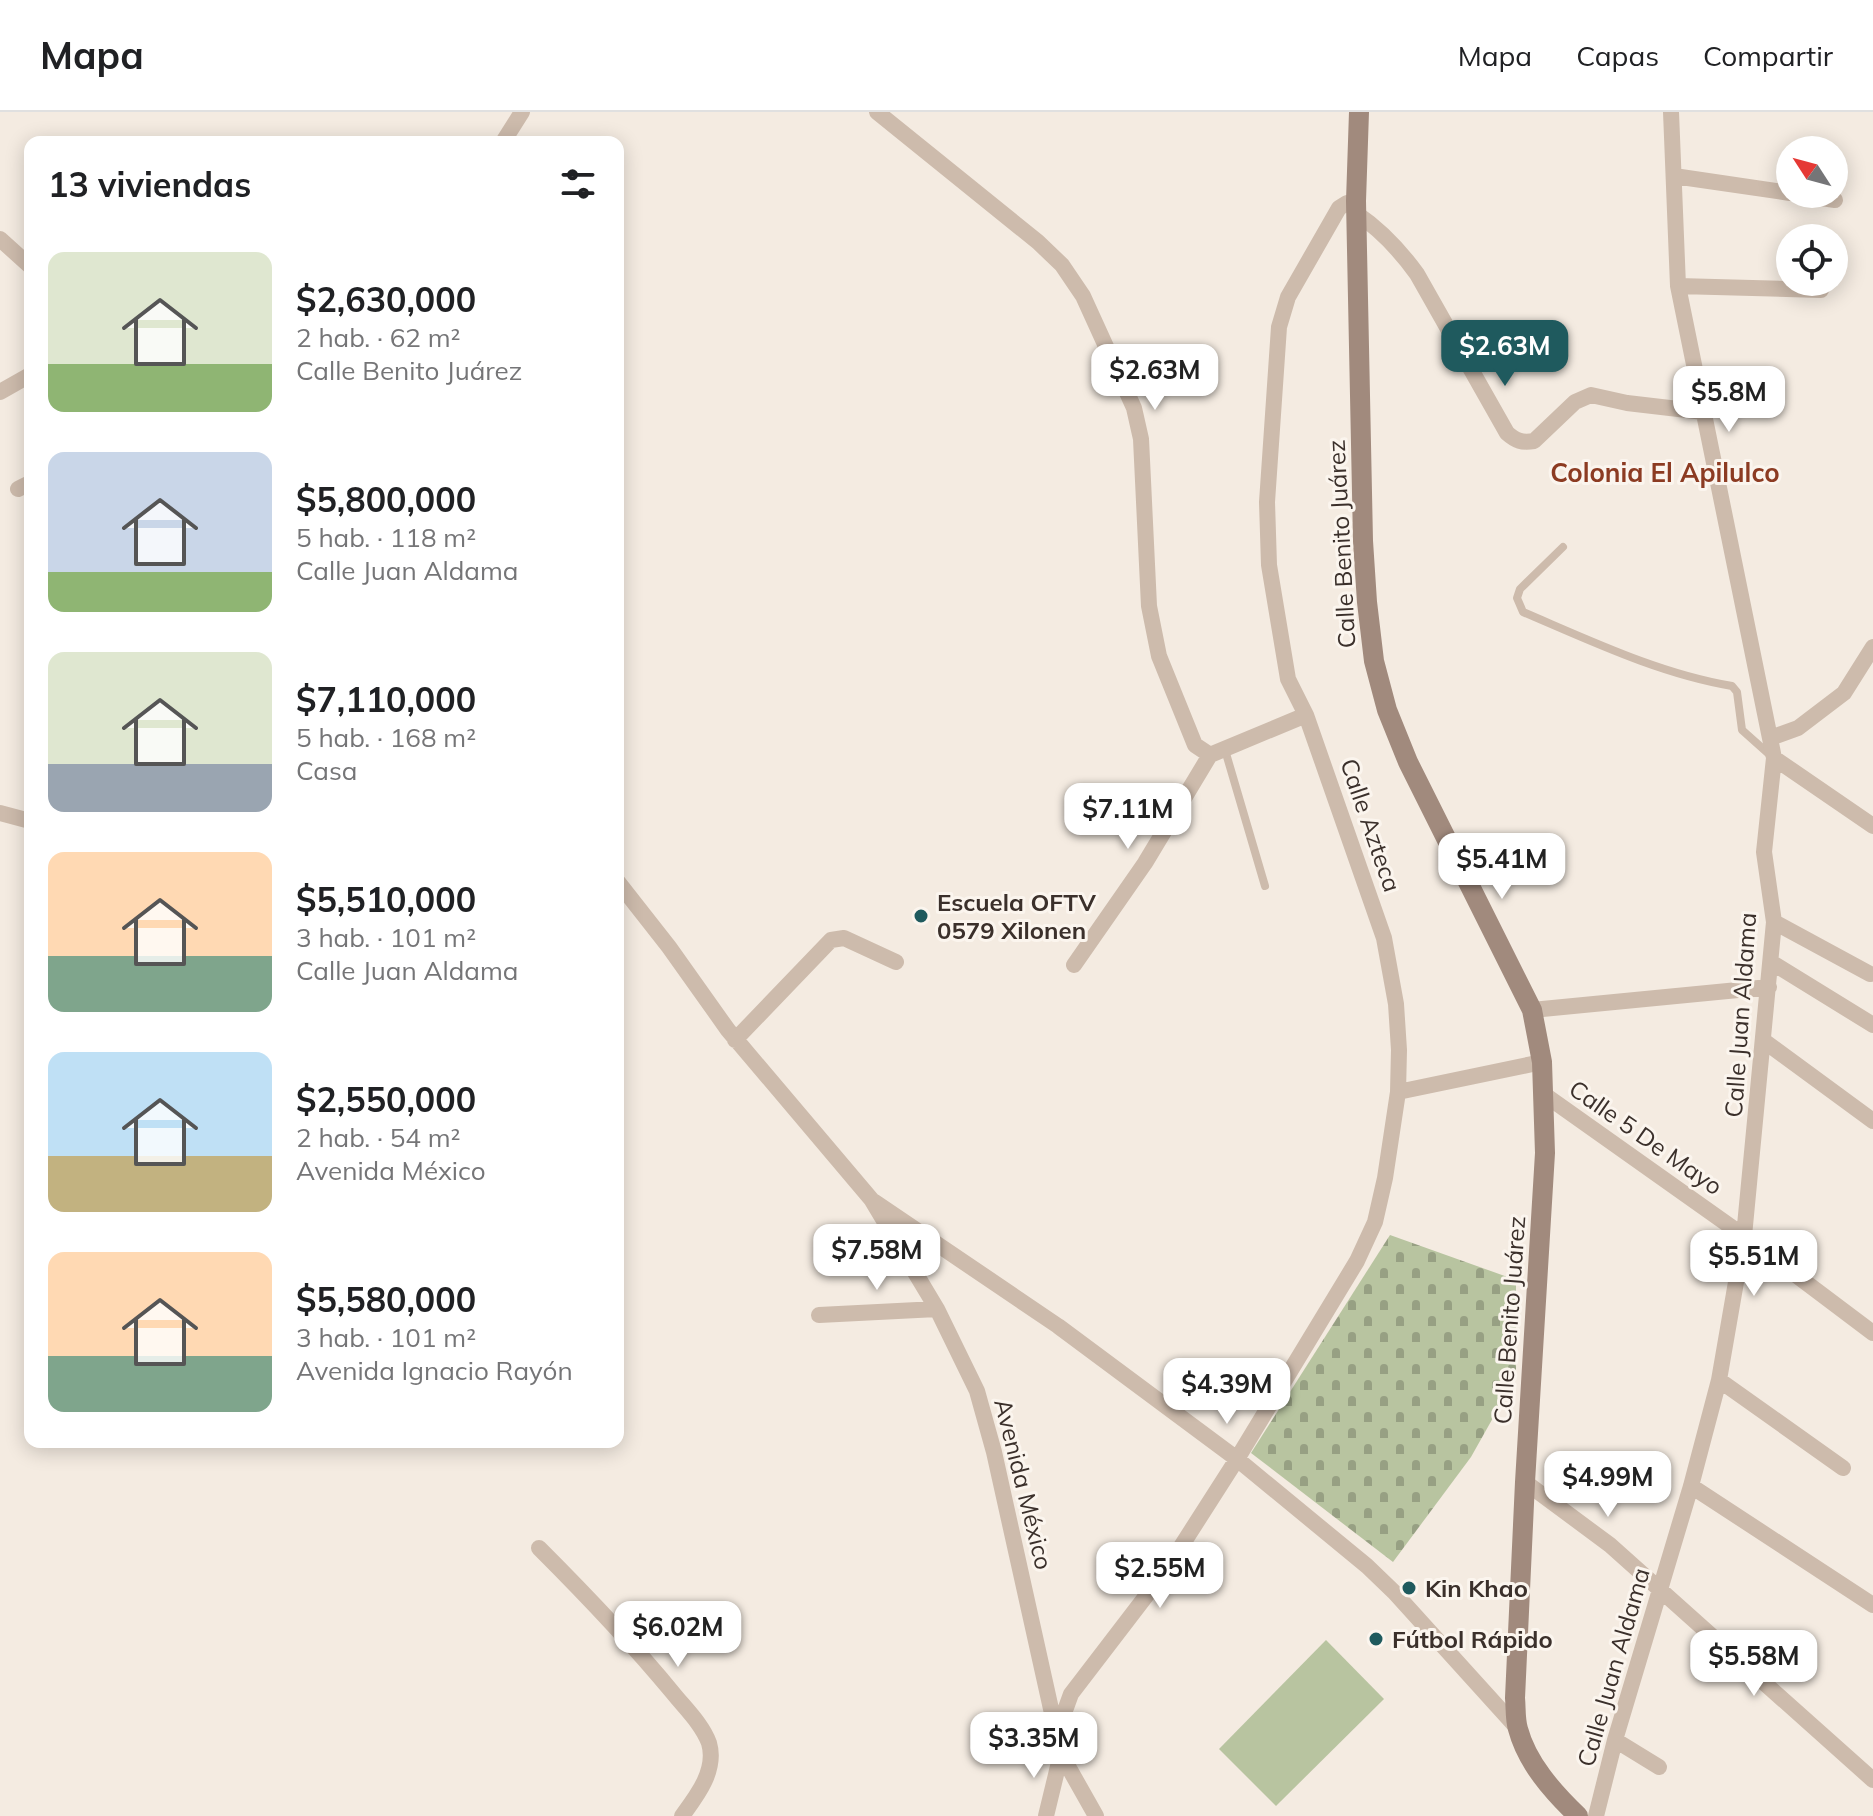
<!DOCTYPE html>
<html lang="es">
<head>
<meta charset="utf-8">
<style>
	:root { --surface:#fff; --page:#f2f2f2; --text:#202124; --muted:#757577; --line:#e0e0e0; --accent:#1f5a5e }
	body { margin:0; font-family:Mulish,sans-serif; background:var(--page); color:var(--text); height:100vh; display:flex; flex-direction:column; font-size:30px; white-space:nowrap }
	* { box-sizing:border-box; margin:0 }
	p { font-size:26px; color:var(--muted) }
	.icon { flex:none; width:44px; height:44px; fill:none; stroke:currentColor; stroke-width:2; stroke-linecap:round; stroke-linejoin:round }
	.map { position:relative; flex:1; overflow:hidden }
	.panel { position:absolute; left:24px; top:24px; width:600px; height:1312px; display:flex; flex-direction:column; background:var(--surface); border-radius:16px; box-shadow:0 4px 20px #0003 }
	.panel>* { flex:none }
	.needle { width:52px; rotate:306deg }
	.tools { position:absolute; left:1776px; top:24px; display:grid; gap:16px }
	.tools a { display:grid; place-items:center; width:72px; height:72px; border-radius:50%; background:var(--surface); box-shadow:0 4px 20px #0003; font-size:40px }
	.price { position:absolute; translate:-50% -68px; padding:0 18px; border-radius:16px; background:#fff; color:#222; font-size:26px; line-height:52px; filter:drop-shadow(0 2px 4px #0008) }
	.price::after { content:''; position:absolute; left:50%; top:48px; width:24px; height:18px; margin-left:-12px; background:inherit; clip-path:polygon(0 0,100% 0,50% 100%) }
	.price.selected { background:var(--accent); color:#fff }
	ul { padding:0; list-style:none }
	li { display:flex; align-items:center; gap:24px; height:200px; padding:0 24px }
	li span { display:grid; place-items:center; flex:none; width:224px; height:160px; border-radius:16px; color:#555 }
	li>.icon { margin-inline-start:auto }
	span .icon { width:96px; height:96px; fill:#fffc; stroke-width:1 }
	li b { font-size:34px }
	h2 { display:flex; justify-content:space-between; align-items:center; height:96px; padding:0 24px; font-size:34px }
	header { display:flex; align-items:center; gap:48px; box-sizing:border-box; height:112px; padding:0 40px; background:var(--surface); border-bottom:2px solid var(--line) }
	header strong { font-size:38px }
	nav { display:flex; gap:44px; margin-inline-start:auto; font-size:28px }
	.map>svg:first-child { display:block }
</style>
</head>
<body>
<header>
<strong>Mapa</strong>
<nav><a>Mapa</a><a>Capas</a><a>Compartir</a></nav>
</header>
<div class="map">
<svg width="1873" height="1704" viewBox="0 0 1873 1704">
	<defs>
		<pattern id="cemetery-stones" width="16" height="16" patternUnits="userSpaceOnUse" patternTransform="scale(2)"><rect width="16" height="16" fill="#b8c4a0"/><path d="M2 7V4a2 2 0 0 1 4 0v3zM10 15v-3a2 2 0 0 1 4 0v3z" fill="#97a083"/></pattern>
	</defs>
	<rect width="100%" height="100%" fill="#f4ebe1"/>
	<!-- green -->
	<path fill="#b8c4a0" d="M1326 1528 1384 1587 1276 1694 1219 1637Z"/>
	<!-- cemetery -->
	<path fill="url(#cemetery-stones)" d="M1390 1123 1516 1168V1265L1471 1345 1393 1450 1251 1341Z"/>
	<g fill="none" stroke-linecap="round" stroke-linejoin="round">
		<!-- lane -->
		<path stroke="#cdbbac" stroke-width="8" d="M1563 435 1520 477 1517 486 1523 500C1591 529 1660 562 1732 574L1737 580 1742 618 1770 643
			M1225 638 1265 774"/>
		<!-- street -->
		<path stroke="#cdbbac" stroke-width="16" d="M877 0 1038 130 1062 153 1083 184 1134 296 1141 327 1149 494 1159 544 1195 633 1210 643 1306 603
			M503 30 522 0
			M1674 64 1790 81
			M1795 82 1835 88
			M1356 101C1381 118 1399 137 1417 162L1507 321C1516 329 1522 331 1534 329L1575 290 1591 283 1627 291 1704 300
			M0 127 30 154
			M1678 174 1821 178
			M0 280 30 263
			M18 377 30 371
			M1770 626 1798 616 1844 581 1873 535
			M1774 646 1873 714
			M0 701 30 709
			M618 770 669 835 728 918 871 1087 937 1197 977 1279 994 1340 1061 1642 1096 1704
			M1774 810 1870 862
			M1771 850 1873 913
			M1074 853 1145 751 1210 643
			M1532 898 1769 875
			M735 928 831 828 844 826 896 850
			M1764 929 1873 1009
			M1398 980 1542 950
			M1545 983 1744 1124 1873 1221
			M875 1090 1058 1214 1237 1347 1367 1454 1394 1480 1518 1617
			M819 1203 937 1197
			M1719 1268 1843 1356
			M1525 1370 1610 1433 1873 1668
			M1691 1374 1873 1493
			M539 1436C586 1483 631 1530 673 1581 685 1596 702 1612 709 1631 717 1658 697 1684 682 1704
			M1615 1628 1659 1655
			M1046 1704 1061 1642 1063 1604 1071 1582 1166 1458 1237 1347 1357 1149 1375 1110 1385 1066 1398 980 1399 938 1396 892 1384 826 1306 603 1288 567 1269 453 1267 390 1279 215 1288 185 1339 96 1347 91 1356 89
			M1596 1704 1615 1628 1691 1374 1719 1268 1744 1124 1774 810 1764 740 1774 646 1678 174 1671 0"/>
		<!-- secondary -->
		<path stroke="#a18a7d" stroke-width="20" d="M1359 0 1356 89 1363 429 1367 490 1374 549 1387 598 1408 650 1532 898 1542 950 1545 1041 1525 1370 1515 1586C1516 1596 1515 1607 1518 1617 1527 1651 1553 1680 1578 1704"/>
	</g>
	<!-- markers -->
	<g fill="#1f5a5e" stroke="#fbf5ee" stroke-width="3">
		<circle cx="921" cy="804" r="8"/>
		<circle cx="1409" cy="1476" r="8"/>
		<circle cx="1376" cy="1527" r="8"/>
	</g>
	<g text-anchor="middle" dominant-baseline="central" stroke-width="6" stroke-linejoin="round" paint-order="stroke">
		<!-- street labels -->
		<g font-size="24" fill="#3b302b" stroke="#fbf5ee">
			<text transform="translate(1341 432) rotate(-93)">Calle Benito Juárez</text>
			<text transform="translate(1371 713) rotate(71)">Calle Azteca</text>
			<text transform="translate(1740 903) rotate(-86)">Calle Juan Aldama</text>
			<text transform="translate(1646 1025) rotate(35)">Calle 5 De Mayo</text>
			<text transform="translate(1509 1208) rotate(-86)">Calle Benito Juárez</text>
			<text transform="translate(1024 1372) rotate(76)">Avenida México</text>
			<text transform="translate(1613 1555) rotate(-74)">Calle Juan Aldama</text>
		</g>
		<!-- poi labels -->
		<g font-size="24" font-weight="bold" fill="#3b302b" stroke="#fbf5ee" text-anchor="start">
			<text x="937" y="790">Escuela OFTV<tspan x="937" dy="28">0579 Xilonen</tspan></text>
			<text x="1425" y="1476">Kin Khao</text>
			<text x="1392" y="1527">Fútbol Rápido</text>
		</g>
		<!-- neighbourhood labels -->
		<g font-size="26" font-weight="bold" fill="#8c3b22" stroke="#fbf5ee">
			<text x="1665" y="360">Colonia El Apilulco</text>
		</g>
	</g>
</svg>
<div class="tools">
<a><svg class="needle" viewBox="-14 -14 28 28"><path d="M0-13l5 13h-10z" fill="#e53935"/><path d="M0 13l5-13h-10z" fill="#757577"/></svg></a>
<a><svg class="icon" aria-label="locate" viewBox="0 0 24 24"><circle cx="12" cy="12" r="6"/><path d="M12 2v4M12 18v4M2 12h4M18 12h4"/></svg></a>
</div>
<b class="price selected" style="left:1505px;top:276px">$2.63M</b>
<b class="price" style="left:1155px;top:300px">$2.63M</b>
<b class="price" style="left:1729px;top:322px">$5.8M</b>
<b class="price" style="left:1128px;top:739px">$7.11M</b>
<b class="price" style="left:1502px;top:789px">$5.41M</b>
<b class="price" style="left:877px;top:1180px">$7.58M</b>
<b class="price" style="left:1754px;top:1186px">$5.51M</b>
<b class="price" style="left:1227px;top:1314px">$4.39M</b>
<b class="price" style="left:1608px;top:1407px">$4.99M</b>
<b class="price" style="left:1160px;top:1498px">$2.55M</b>
<b class="price" style="left:678px;top:1557px">$6.02M</b>
<b class="price" style="left:1754px;top:1586px">$5.58M</b>
<b class="price" style="left:1034px;top:1668px">$3.35M</b>
<section class="panel">
<h2>13 viviendas<svg class="icon" aria-label="filters" viewBox="0 0 24 24"><path d="M4 7h16M4 17h16"/><circle cx="9" cy="7" r="2"/><circle cx="15" cy="17" r="2"/></svg></h2>
<ul>
<li><span style="background:linear-gradient(#dfe7d0 70%,#8fb573 0)"><svg class="icon" aria-label="home" viewBox="0 0 24 24"><path d="M3 11l9-7 9 7M6 9v11h12V9"/></svg></span><div><b>$2,630,000</b><p>2 hab. · 62 m²</p><p>Calle Benito Juárez</p></div></li>
<li><span style="background:linear-gradient(#c9d6e8 75%,#8fb573 0)"><svg class="icon" aria-label="home" viewBox="0 0 24 24"><path d="M3 11l9-7 9 7M6 9v11h12V9"/></svg></span><div><b>$5,800,000</b><p>5 hab. · 118 m²</p><p>Calle Juan Aldama</p></div></li>
<li><span style="background:linear-gradient(#dfe7d0 70%,#9aa5b1 0)"><svg class="icon" aria-label="home" viewBox="0 0 24 24"><path d="M3 11l9-7 9 7M6 9v11h12V9"/></svg></span><div><b>$7,110,000</b><p>5 hab. · 168 m²</p><p>Casa</p></div></li>
<li><span style="background:linear-gradient(#ffd9b3 65%,#7fa58c 0)"><svg class="icon" aria-label="home" viewBox="0 0 24 24"><path d="M3 11l9-7 9 7M6 9v11h12V9"/></svg></span><div><b>$5,510,000</b><p>3 hab. · 101 m²</p><p>Calle Juan Aldama</p></div></li>
<li><span style="background:linear-gradient(#bfe0f5 65%,#c2b280 0)"><svg class="icon" aria-label="home" viewBox="0 0 24 24"><path d="M3 11l9-7 9 7M6 9v11h12V9"/></svg></span><div><b>$2,550,000</b><p>2 hab. · 54 m²</p><p>Avenida México</p></div></li>
<li><span style="background:linear-gradient(#ffd9b3 65%,#7fa58c 0)"><svg class="icon" aria-label="home" viewBox="0 0 24 24"><path d="M3 11l9-7 9 7M6 9v11h12V9"/></svg></span><div><b>$5,580,000</b><p>3 hab. · 101 m²</p><p>Avenida Ignacio Rayón</p></div></li>
</ul>
</section>
</div>
</body>
</html>
